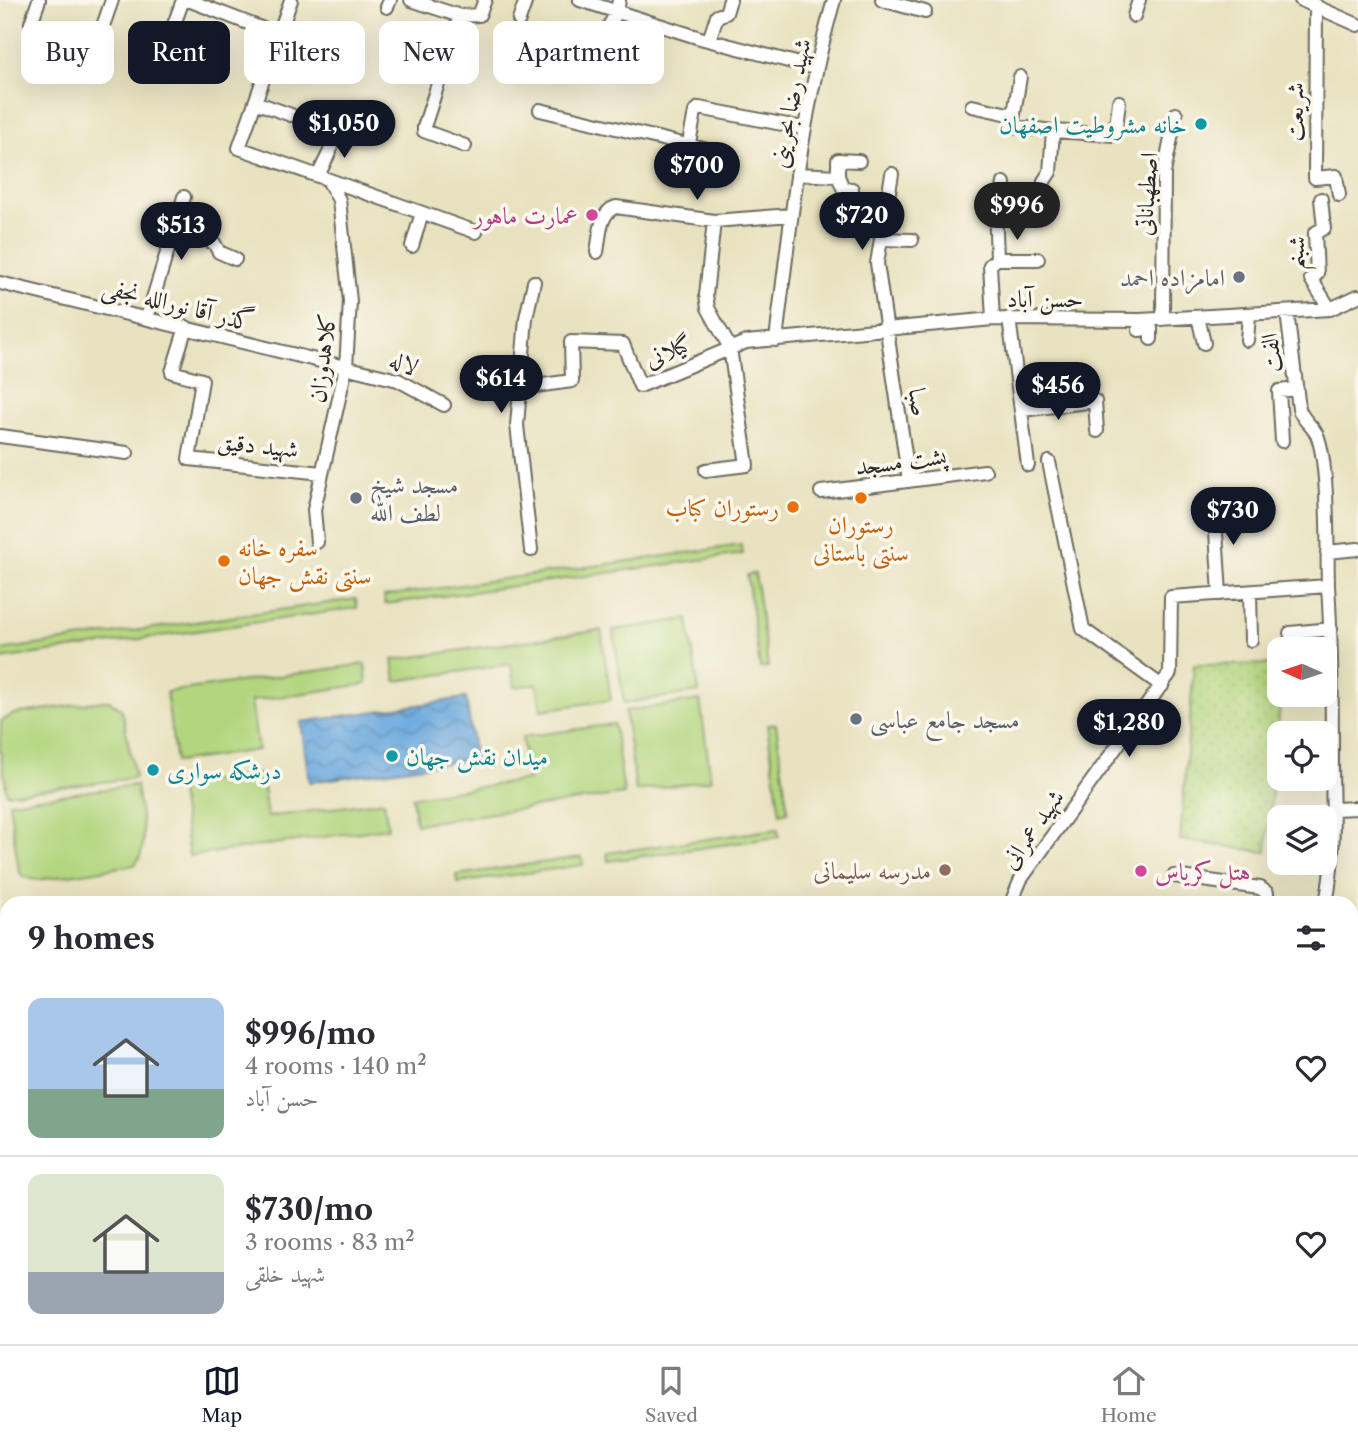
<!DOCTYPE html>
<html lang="en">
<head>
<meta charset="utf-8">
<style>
	:root { --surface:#fff; --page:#f2f2f3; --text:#2b2b33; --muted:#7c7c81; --line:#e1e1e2; --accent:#111827 }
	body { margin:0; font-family:"Libre Caslon Text",Amiri,serif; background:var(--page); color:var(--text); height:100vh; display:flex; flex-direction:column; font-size:26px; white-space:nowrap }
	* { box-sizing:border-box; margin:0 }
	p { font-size:23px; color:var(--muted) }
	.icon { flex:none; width:38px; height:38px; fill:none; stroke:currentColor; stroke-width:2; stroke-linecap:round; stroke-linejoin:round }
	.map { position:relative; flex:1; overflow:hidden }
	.panel { position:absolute; left:0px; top:896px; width:1358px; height:448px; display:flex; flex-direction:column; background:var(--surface); border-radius:21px 21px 0 0; box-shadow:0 7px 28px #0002 }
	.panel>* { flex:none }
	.hud { position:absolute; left:21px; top:21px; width:700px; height:63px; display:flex; gap:14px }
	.needle { width:46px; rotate:273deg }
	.fabs { position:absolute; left:1267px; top:637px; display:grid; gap:14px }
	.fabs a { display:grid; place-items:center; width:70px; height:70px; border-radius:14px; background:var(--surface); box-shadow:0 7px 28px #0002; font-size:35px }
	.price { position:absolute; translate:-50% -60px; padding:0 16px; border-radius:24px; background:var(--accent); color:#fff; font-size:23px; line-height:46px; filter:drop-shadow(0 2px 4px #0008) }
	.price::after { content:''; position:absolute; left:50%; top:42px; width:21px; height:16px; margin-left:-10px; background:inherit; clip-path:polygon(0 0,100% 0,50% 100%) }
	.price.current { background:#222; color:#fff }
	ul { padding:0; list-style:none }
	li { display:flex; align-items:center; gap:21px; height:175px; padding:0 28px }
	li+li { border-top:2px solid var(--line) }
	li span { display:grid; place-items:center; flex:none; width:196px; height:140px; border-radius:14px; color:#555 }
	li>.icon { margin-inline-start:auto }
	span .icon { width:84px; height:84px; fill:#fffc; stroke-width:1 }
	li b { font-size:30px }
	h2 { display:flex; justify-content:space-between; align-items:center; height:84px; padding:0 28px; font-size:30px }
	.pill { padding:0 24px; border-radius:14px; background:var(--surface); box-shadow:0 7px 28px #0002; font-size:24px; line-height:63px }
	.pill.current { background:var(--accent); color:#fff }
	.tabs { display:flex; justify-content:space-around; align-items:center; height:98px; border-top:2px solid var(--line); background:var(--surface); font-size:19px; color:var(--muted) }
	.tabs a { display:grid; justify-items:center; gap:4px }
	.tabs .current { color:var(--accent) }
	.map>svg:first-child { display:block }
</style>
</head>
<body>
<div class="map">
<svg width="1358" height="1344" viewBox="0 0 1358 1344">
	<defs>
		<pattern id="park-dots" width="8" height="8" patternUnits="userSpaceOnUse" patternTransform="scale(1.75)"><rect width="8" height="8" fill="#b2d57e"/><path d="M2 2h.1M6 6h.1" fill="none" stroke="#99b76d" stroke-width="1.8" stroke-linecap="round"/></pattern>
		<pattern id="water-waves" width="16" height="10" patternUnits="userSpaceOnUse" patternTransform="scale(1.75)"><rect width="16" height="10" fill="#6ca9de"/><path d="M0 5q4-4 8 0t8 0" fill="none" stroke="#598ab4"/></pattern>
	</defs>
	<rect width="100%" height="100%" fill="#fbf7ec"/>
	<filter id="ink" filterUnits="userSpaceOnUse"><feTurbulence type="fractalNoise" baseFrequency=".0143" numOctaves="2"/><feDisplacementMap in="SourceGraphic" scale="14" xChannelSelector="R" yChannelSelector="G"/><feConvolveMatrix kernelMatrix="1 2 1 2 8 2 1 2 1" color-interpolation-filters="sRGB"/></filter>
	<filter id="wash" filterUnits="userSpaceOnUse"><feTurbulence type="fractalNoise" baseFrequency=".00686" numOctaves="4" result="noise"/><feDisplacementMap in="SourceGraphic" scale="28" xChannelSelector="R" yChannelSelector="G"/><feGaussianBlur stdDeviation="1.57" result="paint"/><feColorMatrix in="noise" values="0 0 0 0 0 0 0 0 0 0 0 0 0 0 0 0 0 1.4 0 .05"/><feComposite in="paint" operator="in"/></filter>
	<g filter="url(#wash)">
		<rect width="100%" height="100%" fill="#e8e2c0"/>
		<!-- grass -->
		<path fill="#b2d57e" stroke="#6e8054" stroke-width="2" d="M741 545 743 554 385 604 384 596Z
			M755 573 768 667 760 668 747 575Z
			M356 599 357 608 0 659V650Z
			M688 619 699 692 624 703 613 630Z
			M601 630 611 700 541 710 537 684 514 687 511 664 396 681 393 660Z
			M365 664 367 684 251 701 258 750 176 762 166 692Z
			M700 700 711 780 636 791 625 711Z
			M103 701H110L122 710 135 778 7 794 0 750 1 721 14 714Z
			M614 724 624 794 416 824 412 797 528 780 522 737Z
			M776 724 788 812 780 814 767 725Z
			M261 774 267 817 384 801 388 828 189 856 179 786Z
			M136 785C138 807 152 849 134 865L37 880 23 877 19 871 9 802Z
			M778 829 779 837 608 861 607 853Z
			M582 857 583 865 457 883 456 875Z"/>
		<!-- park -->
		<path fill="url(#park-dots)" stroke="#6e8054" stroke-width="2" d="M1279 664 1281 695 1266 852 1180 840 1194 665Z"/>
		<!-- water -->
		<path fill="url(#water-waves)" stroke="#4c6a84" stroke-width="2" d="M466 698 475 759 309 782 301 722Z"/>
	</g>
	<g filter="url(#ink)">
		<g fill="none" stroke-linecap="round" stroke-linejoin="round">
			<!-- street casing -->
			<g stroke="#6d6b5f" stroke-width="16">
				<path id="street" d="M188 0 279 35
					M291 0 239 148 476 232
					M411 0 460 16 479 15 485 0
					M580 0 700 38 815 68
					M882 0 925 12
					M1301 0 1358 25
					M1316 5 1315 178 1336 176 1339 195
					M387 7 390 0
					M460 16 424 127V131L465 146
					M1134 16 1139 0
					M519 20 526 0
					M31 23 39 0
					M103 26 112 0
					M709 40 717 16 726 13 730 0
					M600 42 617 12 619 0
					M274 47 318 60
					M163 54 183 0
					M255 102 291 115
					M972 106 1013 115
					M540 110 729 155
					M1053 131 1115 135 1119 102
					M689 143 695 112 699 108 803 128
					M797 174 838 176
					M892 174 877 263 909 481
					M318 176 330 151 334 131
					M852 189 843 188 838 176V160L859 161
					M1321 199 1324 228 1315 233 1317 274 1311 279 1330 309
					M1001 204 1004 183
					M174 227 214 243 219 252 235 259
					M881 239 912 240
					M412 246 422 213
					M597 252C600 237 599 212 616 207L714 221 791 215
					M997 259H1038
					M0 283 398 380 444 405
					M1198 317 1204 343
					M147 318 184 197
					M1009 318 1028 465
					M993 319 990 265 997 259 995 205 1041 204 1044 181 1050 172 1053 131 1012 126 1020 77
					M1163 319 1164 173 1176 114
					M1140 320 1139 330 1151 328V339
					M186 327 172 372 202 380 189 459 322 473
					M776 340C790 225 802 111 834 0
					M1247 340 1249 315
					M521 388 572 381 571 342 623 344 640 386 746 342 993 319 1140 320 1330 309 1358 296
					M1022 410 1095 401 1097 431
					M0 436 127 453
					M1282 441 1279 391 1297 389
					M1049 462 1083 629 1162 686
					M706 470 747 465 730 348 708 308 706 295 714 221
					M821 492 985 471
					M1214 501 1220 594
					M317 542 314 510 346 367 350 301 339 200 328 180
					M531 550 517 425 526 318 534 282
					M1327 552 1358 549
					M1250 592 1251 640
					M1290 633 1331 629
					M1334 809 1358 808
					M1174 876 1260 888 1267 893V903
					M1011 903 1021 879 1170 673 1171 597 1328 586C1327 552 1329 463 1317 435 1312 425 1303 421 1299 409L1287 312
					M1326 903C1336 855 1332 807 1332 758 1332 701 1332 644 1328 586
					M1351 1026 1358 1027
					M1351 1229 1358 1224
					M884 1344 906 1338
					M1327 1344 1329 1337"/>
			</g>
			<!-- secondary casing -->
			<g stroke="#6d6b5f" stroke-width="21">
				<path id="secondary" d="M1351 1136 1358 1135
					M639 1337 640 1344
					M671 1337 673 1344
					M1222 1337V1344
					M1280 1337 1281 1344
					M208 1344 247 1337"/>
			</g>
			<!-- street -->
			<use href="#street" stroke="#fff" stroke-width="12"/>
			<!-- secondary -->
			<use href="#secondary" stroke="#f8e8c3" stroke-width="18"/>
		</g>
	</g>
	<!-- markers -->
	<g fill="#0f9aa8" stroke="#fbf7ec" stroke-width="2.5">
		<circle cx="1201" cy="124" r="7"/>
		<circle cx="392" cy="756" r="7"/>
		<circle cx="153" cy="770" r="7"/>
	</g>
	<g fill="#d1479c" stroke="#fbf7ec" stroke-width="2.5">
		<circle cx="592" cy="215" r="7"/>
		<circle cx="1141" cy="871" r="7"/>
	</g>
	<g fill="#6b7280" stroke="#fbf7ec" stroke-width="2.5">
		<circle cx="1239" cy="277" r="7"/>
		<circle cx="356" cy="498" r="7"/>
		<circle cx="856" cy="719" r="7"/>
	</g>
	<g fill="#e8710a" stroke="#fbf7ec" stroke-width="2.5">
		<circle cx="861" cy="498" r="7"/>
		<circle cx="793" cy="507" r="7"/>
		<circle cx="224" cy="561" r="7"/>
	</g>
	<circle fill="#8d6e63" stroke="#fbf7ec" stroke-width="2.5" cx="945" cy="870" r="7"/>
	<g text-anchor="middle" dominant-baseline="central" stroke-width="7" stroke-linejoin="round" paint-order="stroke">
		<!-- street labels -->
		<g font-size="24" fill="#2b2b2b" stroke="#fbf7ec">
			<text transform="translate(790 103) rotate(-79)">شهید رضا بحرینی</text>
			<text transform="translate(1294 112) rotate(-90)">شریعت</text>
			<text transform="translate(1146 194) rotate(-86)">اصطهباناتی</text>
			<text transform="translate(1295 252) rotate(-81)">شبنم</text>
			<text x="1045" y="298">حسن آباد</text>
			<text transform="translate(178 304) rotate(14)">گذر آقا نورالله نجفی</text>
			<text transform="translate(668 351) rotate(-23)">گیلانی</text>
			<text transform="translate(1271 353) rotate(-97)">الفت</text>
			<text transform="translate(322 358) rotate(-83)">کلاهدوزان</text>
			<text transform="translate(404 363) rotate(21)">لاله</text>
			<text transform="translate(919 402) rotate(82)">صبا</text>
			<text transform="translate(258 445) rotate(6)">شهید دقیق</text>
			<text transform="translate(901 461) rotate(-7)">پشت مسجد</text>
			<text transform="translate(1032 829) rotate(-55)">شهید عمرانی</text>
		</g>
		<!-- culture labels -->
		<g font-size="24" fill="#0d838f" stroke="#fbf7ec" text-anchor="start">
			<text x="1187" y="124" text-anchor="end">خانه مشروطیت اصفهان</text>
			<text x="406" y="756">میدان نقش جهان</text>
			<text x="167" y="770">درشکه سواری</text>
		</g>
		<!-- hotel labels -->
		<g font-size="24" fill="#b23c85" stroke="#fbf7ec" text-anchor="end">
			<text x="578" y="215">عمارت ماهور</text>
			<text x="1155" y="871" text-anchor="start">هتل کریاس</text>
		</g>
		<!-- worship labels -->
		<g font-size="24" fill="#5b616d" stroke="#fbf7ec" text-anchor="start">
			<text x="1225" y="277" text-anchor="end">امامزاده احمد</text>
			<text x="370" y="484">مسجد شیخ<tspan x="370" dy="28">لطف الله</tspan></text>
			<text x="870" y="719">مسجد جامع عباسی</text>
		</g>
		<!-- food labels -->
		<g font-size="24" fill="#c56008" stroke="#fbf7ec" text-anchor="end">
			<text x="779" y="507">رستوران کباب</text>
			<text x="861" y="524" text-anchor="middle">رستوران<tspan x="861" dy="28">سنتی باستانی</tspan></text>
			<text x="238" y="547" text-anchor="start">سفره خانه<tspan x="238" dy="28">سنتی نقش جهان</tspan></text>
		</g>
		<!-- education labels -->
		<g font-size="24" fill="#785e54" stroke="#fbf7ec" text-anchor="end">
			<text x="931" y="870">مدرسه سلیمانی</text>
		</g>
	</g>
</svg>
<div class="fabs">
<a><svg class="needle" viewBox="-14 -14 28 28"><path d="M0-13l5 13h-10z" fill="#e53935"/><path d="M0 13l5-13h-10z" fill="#7c7c81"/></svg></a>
<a><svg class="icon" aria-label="locate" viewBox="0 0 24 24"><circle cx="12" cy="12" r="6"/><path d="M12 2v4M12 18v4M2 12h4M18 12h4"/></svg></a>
<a><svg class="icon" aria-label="layers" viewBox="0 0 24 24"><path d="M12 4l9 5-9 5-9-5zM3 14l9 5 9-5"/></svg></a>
</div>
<b class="price" style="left:344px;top:160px">$1,050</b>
<b class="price" style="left:697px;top:202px">$700</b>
<b class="price current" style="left:1017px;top:242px">$996</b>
<b class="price" style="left:862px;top:252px">$720</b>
<b class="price" style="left:181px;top:262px">$513</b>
<b class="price" style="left:501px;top:415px">$614</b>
<b class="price" style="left:1058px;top:422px">$456</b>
<b class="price" style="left:1233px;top:547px">$730</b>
<b class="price" style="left:1129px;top:759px">$1,280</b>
<div class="hud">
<a class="pill">Buy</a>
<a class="pill current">Rent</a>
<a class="pill">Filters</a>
<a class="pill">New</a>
<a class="pill">Apartment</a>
</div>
<section class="panel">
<h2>9 homes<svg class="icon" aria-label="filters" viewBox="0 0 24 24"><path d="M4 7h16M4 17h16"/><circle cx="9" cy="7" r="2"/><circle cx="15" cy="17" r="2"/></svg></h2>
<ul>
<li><span style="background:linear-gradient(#a9c7e8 65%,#7fa58c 0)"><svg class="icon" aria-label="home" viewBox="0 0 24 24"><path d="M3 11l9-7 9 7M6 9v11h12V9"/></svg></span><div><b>$996/mo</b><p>4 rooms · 140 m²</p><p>حسن آباد</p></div><svg class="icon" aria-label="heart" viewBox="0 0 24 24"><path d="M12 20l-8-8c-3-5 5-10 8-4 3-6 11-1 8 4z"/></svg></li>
<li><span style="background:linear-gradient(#dfe7d0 70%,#9aa5b1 0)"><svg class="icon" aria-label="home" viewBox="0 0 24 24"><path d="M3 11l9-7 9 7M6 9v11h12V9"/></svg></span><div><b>$730/mo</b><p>3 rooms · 83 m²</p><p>شهید خلقی</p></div><svg class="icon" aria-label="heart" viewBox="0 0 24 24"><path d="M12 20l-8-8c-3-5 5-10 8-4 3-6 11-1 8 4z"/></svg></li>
</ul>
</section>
</div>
<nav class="tabs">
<a class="current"><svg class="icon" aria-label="map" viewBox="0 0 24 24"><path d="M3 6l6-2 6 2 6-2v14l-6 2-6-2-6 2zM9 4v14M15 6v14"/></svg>Map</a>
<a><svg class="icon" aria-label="saved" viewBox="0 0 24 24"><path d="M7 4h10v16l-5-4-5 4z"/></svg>Saved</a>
<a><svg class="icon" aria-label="home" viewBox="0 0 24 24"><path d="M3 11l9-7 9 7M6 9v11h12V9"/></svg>Home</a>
</nav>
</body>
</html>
